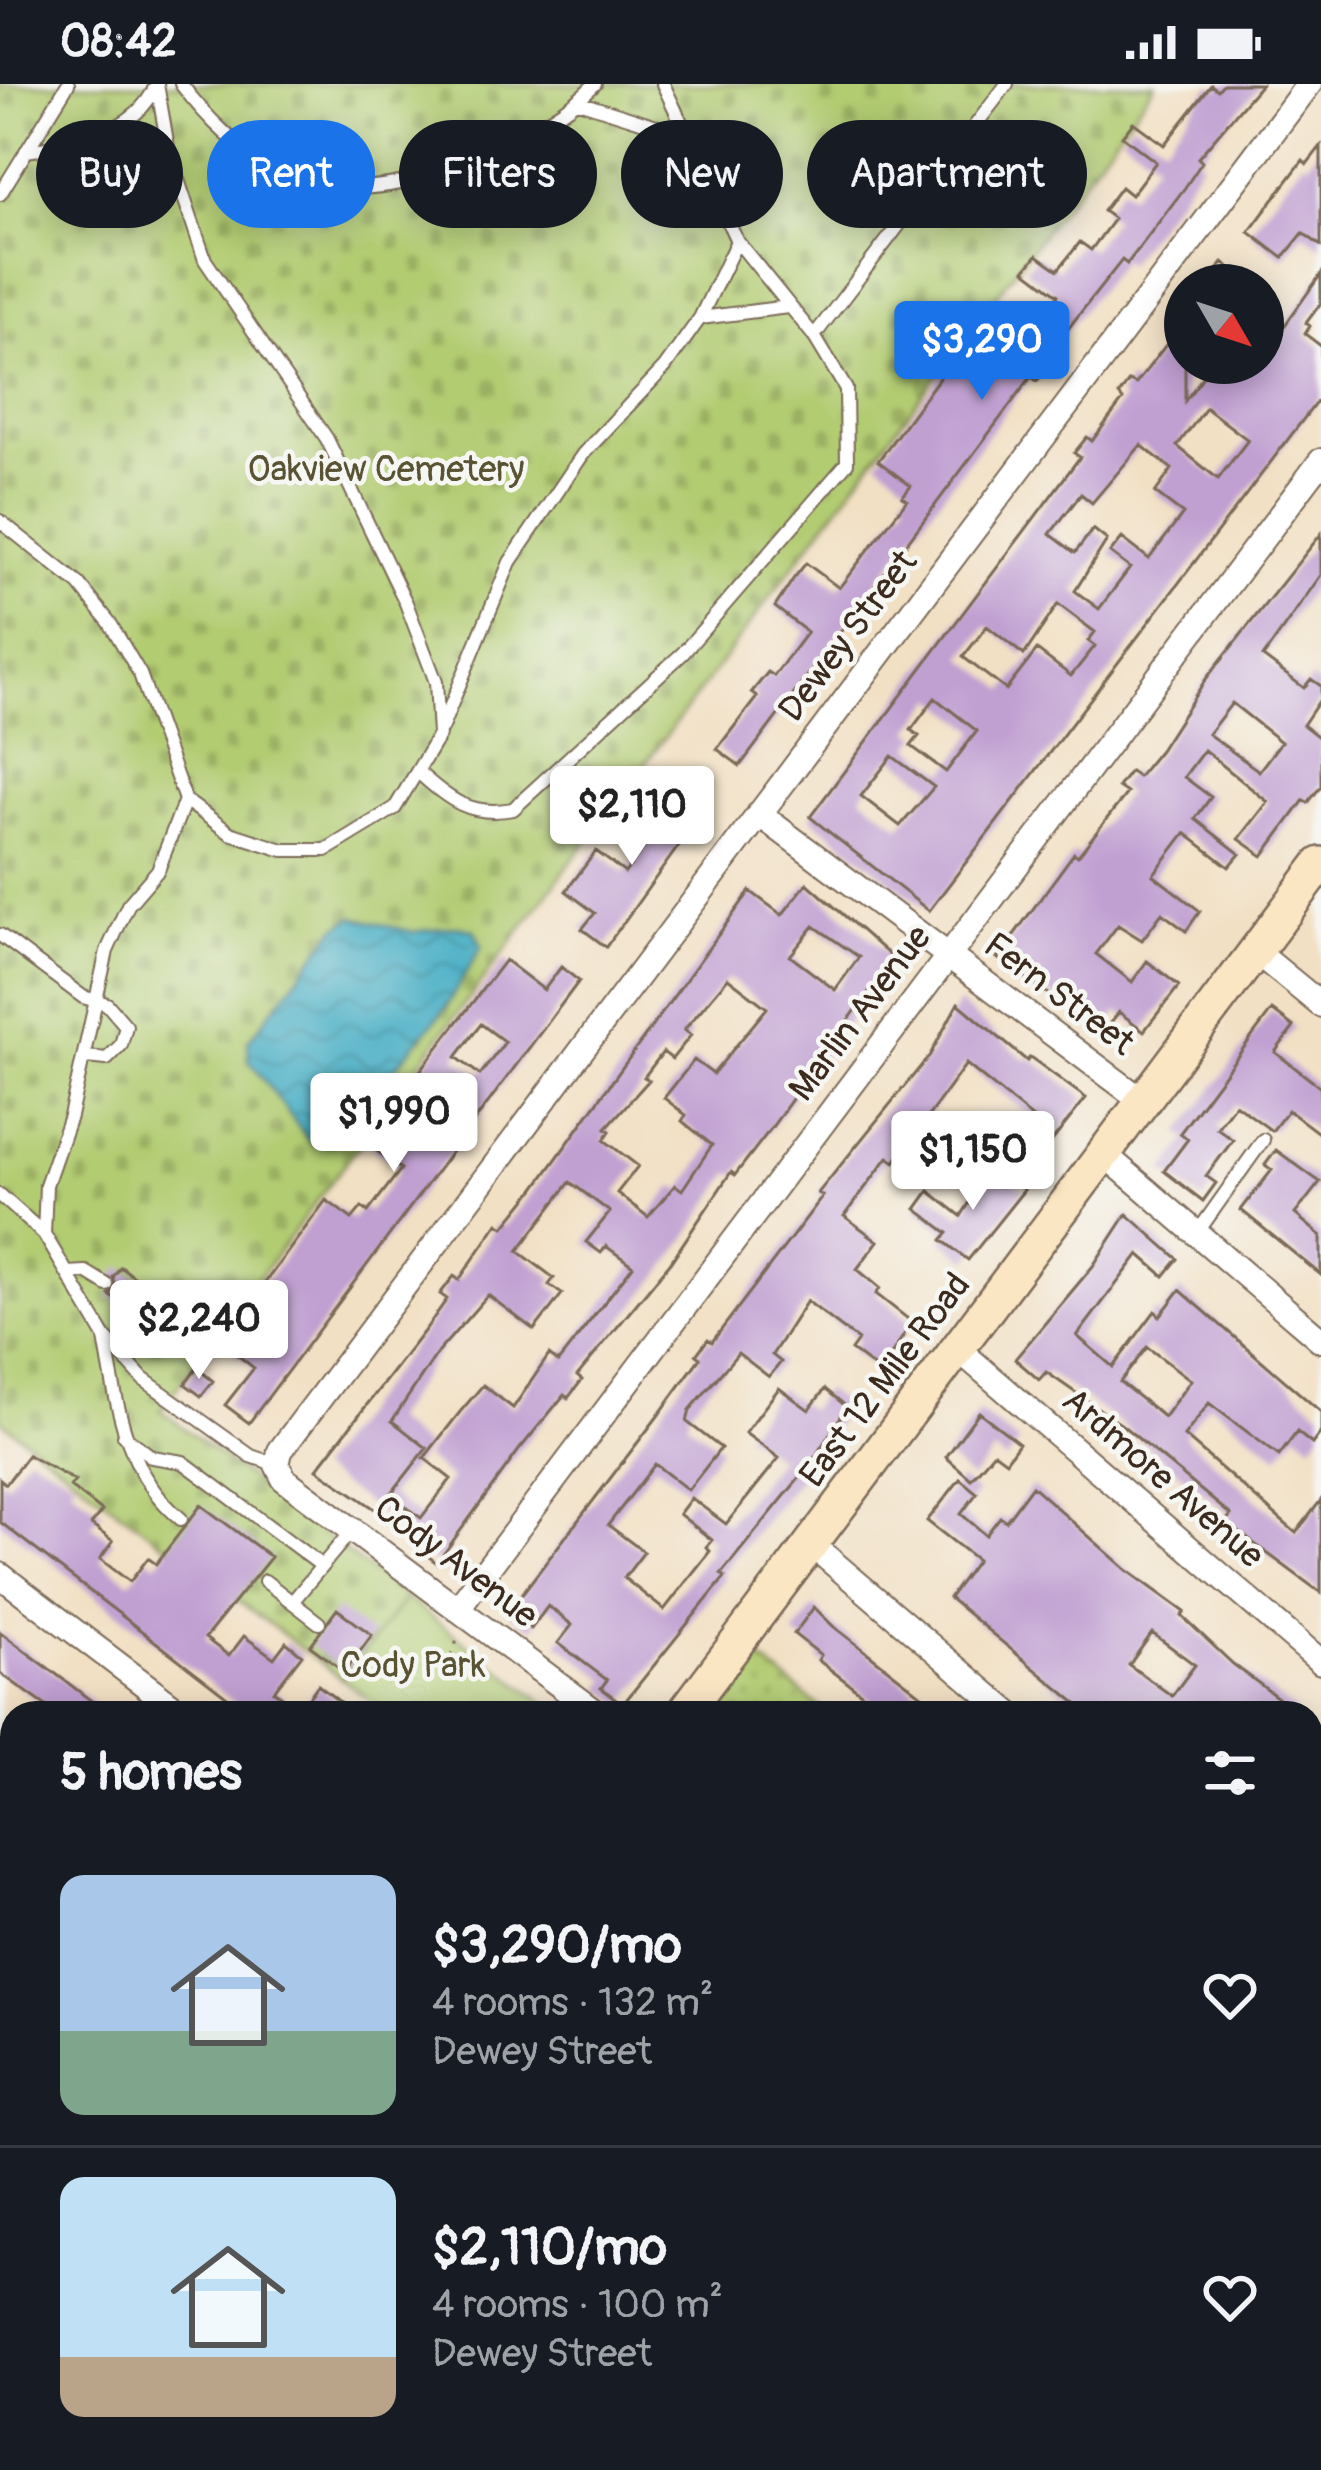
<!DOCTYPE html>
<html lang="en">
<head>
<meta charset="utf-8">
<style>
	:root { --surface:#171b24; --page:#20242c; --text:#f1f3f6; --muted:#9ea1a6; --line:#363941; --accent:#1a73e8 }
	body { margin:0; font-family:Pangolin,sans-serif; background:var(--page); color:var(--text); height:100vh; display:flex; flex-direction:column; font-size:45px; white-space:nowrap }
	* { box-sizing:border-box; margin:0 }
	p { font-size:39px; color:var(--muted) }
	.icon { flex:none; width:66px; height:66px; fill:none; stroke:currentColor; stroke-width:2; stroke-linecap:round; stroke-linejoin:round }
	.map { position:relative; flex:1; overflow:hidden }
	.panel { position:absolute; left:0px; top:1617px; width:1323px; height:771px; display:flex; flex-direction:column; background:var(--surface); border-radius:36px 36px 0 0; box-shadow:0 6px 30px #0003 }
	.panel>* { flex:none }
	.hud { position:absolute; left:36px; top:36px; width:1251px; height:108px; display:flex; gap:24px }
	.needle { width:78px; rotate:129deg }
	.buttons { position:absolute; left:1164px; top:180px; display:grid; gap:24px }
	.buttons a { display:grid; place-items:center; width:120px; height:120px; border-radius:50%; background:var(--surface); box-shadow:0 6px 30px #0003; font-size:60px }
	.price { position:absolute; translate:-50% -102px; padding:0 27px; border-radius:12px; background:#fff; color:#222; font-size:39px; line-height:78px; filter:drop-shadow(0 3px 6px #0008) }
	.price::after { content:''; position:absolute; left:50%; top:72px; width:36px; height:27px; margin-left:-18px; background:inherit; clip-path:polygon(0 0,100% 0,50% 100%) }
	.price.on { background:var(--accent); color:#fff }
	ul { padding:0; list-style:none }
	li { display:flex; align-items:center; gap:36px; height:300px; padding:0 60px }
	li+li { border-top:3px solid var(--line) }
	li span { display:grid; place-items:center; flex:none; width:336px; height:240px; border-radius:24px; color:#555 }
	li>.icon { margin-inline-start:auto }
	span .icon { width:144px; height:144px; fill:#fffc; stroke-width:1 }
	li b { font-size:51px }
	h2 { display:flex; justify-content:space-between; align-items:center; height:144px; padding:0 60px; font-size:51px }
	.pill { padding:0 42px; border-radius:54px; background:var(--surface); box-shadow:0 6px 30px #0003; font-size:42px; line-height:108px }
	.pill.on { background:var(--accent); color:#fff }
	.status { display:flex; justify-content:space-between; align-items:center; height:84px; padding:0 60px; background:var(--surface); direction:ltr }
	.status svg { height:33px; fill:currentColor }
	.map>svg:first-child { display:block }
</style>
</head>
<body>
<div class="status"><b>08:42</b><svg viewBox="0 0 49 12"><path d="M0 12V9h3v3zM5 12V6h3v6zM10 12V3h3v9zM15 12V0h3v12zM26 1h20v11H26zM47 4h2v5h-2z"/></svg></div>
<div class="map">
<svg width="1321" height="2386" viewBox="0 0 1321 2386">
	<defs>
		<pattern id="grass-dots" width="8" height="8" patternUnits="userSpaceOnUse" patternTransform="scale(3)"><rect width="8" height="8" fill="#b2cc72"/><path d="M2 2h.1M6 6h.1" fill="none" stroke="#9aaf62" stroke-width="1.8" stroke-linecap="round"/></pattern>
		<pattern id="cemetery-stones" width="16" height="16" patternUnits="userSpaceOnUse" patternTransform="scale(3)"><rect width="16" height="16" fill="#b2cc72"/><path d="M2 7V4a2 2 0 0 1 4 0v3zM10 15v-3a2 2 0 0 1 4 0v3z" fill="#9aaf62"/></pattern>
		<pattern id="water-waves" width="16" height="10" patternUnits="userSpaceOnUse" patternTransform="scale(3)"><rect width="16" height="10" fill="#46aec5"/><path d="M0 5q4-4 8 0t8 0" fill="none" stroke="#3c8e9f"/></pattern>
	</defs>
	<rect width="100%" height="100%" fill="#f6f6f2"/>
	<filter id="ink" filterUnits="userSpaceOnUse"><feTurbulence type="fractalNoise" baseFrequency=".00833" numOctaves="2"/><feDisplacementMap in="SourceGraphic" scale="24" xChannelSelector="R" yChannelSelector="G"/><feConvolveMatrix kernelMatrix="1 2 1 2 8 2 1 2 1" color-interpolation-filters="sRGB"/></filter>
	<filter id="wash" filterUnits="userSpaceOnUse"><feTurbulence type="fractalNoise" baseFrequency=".004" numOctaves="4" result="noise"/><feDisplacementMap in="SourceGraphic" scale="48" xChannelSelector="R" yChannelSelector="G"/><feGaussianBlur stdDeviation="2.7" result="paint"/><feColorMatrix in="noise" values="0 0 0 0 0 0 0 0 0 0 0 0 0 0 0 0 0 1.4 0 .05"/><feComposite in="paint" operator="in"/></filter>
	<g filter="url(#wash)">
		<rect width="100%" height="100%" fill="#f2e0c4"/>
		<!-- grass -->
		<path fill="url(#grass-dots)" stroke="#767b48" stroke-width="3" d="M759 1574 827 1629H718Z
			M1321 1986V2386H141L150 2376H1311V1999Z"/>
		<!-- cemetery -->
		<path fill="url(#cemetery-stones)" stroke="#767b48" stroke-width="3" d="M0 0H1155L160 1326 406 1514 342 1595 0 1336Z"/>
		<!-- green -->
		<path fill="#b2cc72" stroke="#767b48" stroke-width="3" d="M406 1514 558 1629H387L342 1595Z"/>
		<!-- water -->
		<path fill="url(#water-waves)" stroke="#406c72" stroke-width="3" d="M353 833 413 848 457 842 474 846 482 862 445 925 330 1061 310 1058 249 976 248 957 336 844Z"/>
		<g id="blocks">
			<!-- building -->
			<path fill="#c09fd1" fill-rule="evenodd" d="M1223 0H1261L1198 74 1202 78 1184 105 1127 180 1122 176 1074 237 1044 276 1050 280 1037 297 1031 293 740 682 717 665 757 613 751 609 768 588 774 592 807 548 775 523 794 494 806 479 839 504 907 416 902 413 911 402 878 377 959 267 971 252 1003 277 1053 222 1058 211 1025 186 1037 171 1058 186 1080 158 1091 166 1114 135 1103 127 1121 103 1131 111 1156 78 1122 52 1133 38 1164 61 1211 1 1218 6Z
				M1321 62V162L1303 149 1283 174 1249 148 1303 76 1307 80Z
				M1223 179 1252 201H1206Z
				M1321 190V219L1306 239 1310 242 1305 250 1321 262V312L929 827 810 733 1080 373 1074 369 1087 353 1092 357 1123 316 1119 311 1129 297 1136 300 1185 236V317L1213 279H1263V264L1270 255 1263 249V224L1285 241ZM1206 324 1248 356 1218 395 1177 362ZM1141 361 1172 385 1155 409 1183 430 1149 475 1122 454 1110 469 1130 484 1099 525 1075 507 1107 456 1093 445 1075 469 1050 450 1081 410 1092 419ZM1058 520 1095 548 1088 557 1095 562 1071 592 1037 566 1006 606 963 573 987 542 1024 571ZM935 614 977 647 946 688 911 662 919 652 911 646ZM892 672 934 703 900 742 861 712Z
				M1321 450V491L1263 573 1304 604 1311 595 1321 602V614L1303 641 1321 655V702L1308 719 1304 716 1263 772 1239 755 1268 718 1204 666 1184 693 1211 713 1195 735 1240 770 1229 783 1185 749 1153 791 1200 827 1186 847 1162 829 1142 856 1118 841 1096 870 1132 898 1147 877 1179 902 1144 947 1119 928 1103 948 997 874 1074 769 1078 772 1127 709 1118 703 1130 687 1138 693 1160 666 1206 595ZM1232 619 1281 658 1259 687 1208 650Z
				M695 686 712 699 701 713 684 700Z
				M632 709 667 736 685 713 710 732 695 751 690 746 606 863 582 845 595 829 566 807 596 767 625 789 656 747 622 721Z
				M807 799 893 874 772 1043 735 1091 731 1088 670 1179 577 1292 582 1296 568 1314 564 1311 519 1366 437 1479 409 1458 414 1452 317 1385 425 1246 447 1215 440 1210 454 1192 459 1196 498 1139 504 1143 533 1107 750 807 782 831ZM814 842 859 873 835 906 790 872ZM728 894 767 924 713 990 694 976 664 1014 686 1031 682 1037 712 1061 682 1106 675 1101 648 1133 617 1109 638 1082 604 1056 610 1047 606 1044 649 996 644 993 663 968 672 975 691 951 684 946ZM570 1098 610 1128 586 1158 601 1169 606 1162 633 1182 558 1278 549 1271 513 1324 483 1301 460 1328 424 1374 451 1395 421 1434 390 1411 427 1364 392 1337 438 1268 488 1211 534 1246 562 1210 549 1201 554 1194 518 1167Z
				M505 876 544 906 561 883 579 897 249 1339 225 1321 254 1284 222 1259 233 1246 240 1251 265 1219 255 1212 326 1116 352 1135 362 1123 368 1128 401 1085 372 1063 410 1000ZM481 940 505 958 480 991 456 973Z
				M958 919 1027 977 1030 973 1086 1014 1049 1061 1027 1044 1034 1035 966 980 895 1078 888 1073 844 1132 878 1157 857 1185 880 1204 876 1210 912 1238 880 1288 851 1266 858 1256 807 1217 772 1271 781 1278 769 1293 738 1269 690 1326 687 1338 721 1364 688 1406 655 1380 608 1441 644 1468 624 1494 664 1526 710 1467 706 1463 712 1456 679 1430 691 1414 726 1440 779 1374 745 1349 779 1304 809 1326 825 1305 847 1323 809 1382 721 1490 725 1493 623 1620 601 1604 607 1596 558 1559 572 1541 548 1522 531 1545 508 1528 658 1332 700 1274 696 1271 708 1255 712 1258 823 1112 818 1109 930 971Z
				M1272 926 1294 943 1275 968 1321 1004V1051L1288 1026 1272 1047 1235 1020 1217 1044 1233 1056 1206 1092 1216 1099 1203 1117 1164 1087 1188 1055 1180 1049Z
				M970 1050 986 1062 973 1078 957 1066Z
				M1276 1066 1320 1098 1295 1130 1321 1152V1191L1241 1126 1272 1086 1265 1081Z
				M993 1082 1024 1106 968 1176 942 1156 948 1149 916 1125 929 1107 961 1132Z
				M1127 1130 1178 1175 1164 1192 1139 1170 1077 1252 1113 1283 1155 1227 1160 1232 1180 1206 1321 1328V1348L1312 1360 1297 1348 1279 1372 1209 1319 1184 1352 1296 1449 1321 1416V1509L1225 1438 1231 1431 1122 1341 1046 1288 1039 1296 1015 1275 1093 1182ZM1147 1263 1191 1296 1164 1333 1120 1298Z
				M121 1183 142 1199 135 1208H122L119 1218 109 1211 116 1205 113 1193Z
				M197 1284 213 1297 201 1312 185 1300Z
				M979 1328 1019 1359 1006 1377 994 1368 971 1395 946 1373Z
				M28 1371 75 1397 70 1403 102 1427 91 1441 113 1457 100 1475 130 1498 148 1474 156 1480 201 1421 271 1473 205 1554 229 1572 244 1552 274 1574 286 1558 302 1571 274 1607 304 1629H248L0 1438V1395L6 1400Z
				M960 1395 977 1409 961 1430 986 1451 1000 1433 1006 1437 1032 1402 1127 1486 1185 1528 1182 1532 1233 1580 1298 1629H1088L949 1514 977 1476 927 1437ZM1152 1549 1195 1581 1172 1612 1129 1581Z
				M814 1523 833 1542 945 1629H887L818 1576 821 1571 794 1550Z
				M337 1525 372 1551 345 1588 310 1562Z
				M0 1548 72 1602 107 1629H56L0 1589Z
				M318 1601 354 1629H316L304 1620Z"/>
		</g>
	</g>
	<g filter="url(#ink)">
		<use href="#blocks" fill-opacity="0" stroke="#7b6a58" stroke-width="3"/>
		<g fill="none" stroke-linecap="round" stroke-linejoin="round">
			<!-- service casing -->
			<g stroke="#7b6a58" stroke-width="16">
				<path id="service" d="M181 0C271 119 365 129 495 64 531 46 566 29 595 0
					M578 17 685 51
					M26 67C72 61 137 49 156 1
					M0 110 68 0
					M700 234 788 223
					M814 252 1007 0
					M0 437 79 500 110 539 140 590 185 716 230 749 283 766H326L395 724 439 651 436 598 406 519 327 355 205 176 169 69 157 0
					M442 643 510 478 583 370 665 283 700 234 737 157
					M418 688C449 716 470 733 513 725L683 569 847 379 846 305 814 252 737 157 663 0
					M185 716 158 786 128 821 107 867 70 1032 46 1101 44 1150 105 1253 143 1295 251 1372 277 1381
					M0 851 83 913 107 920 126 942 121 961 107 975 85 973
					M0 1111 44 1150
					M1197 1149 1263 1056
					M67 1189 86 1188 107 1201
					M105 1254C117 1322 125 1389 181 1435
					M127 1278 150 1246V1236L129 1216
					M124 1352 152 1373 183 1378 322 1482
					M265 1497 319 1539
					M292 1518 352 1446
					M1311 2146 1321 2138
					M1311 2358 1321 2367
					M193 2386 199 2376"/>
			</g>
			<!-- minor casing -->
			<g stroke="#7b6a58" stroke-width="28">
				<path id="minor" d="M759 730 1144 1018
					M1254 866 1321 921
					M1104 1070 1321 1256
					M958 1265 1321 1578
					M811 1460 1009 1629
					M0 1491 182 1629
					M457 1525 1321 377
					M597 1629 284 1395 277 1381 280 1367 1309 0
					M0 1856 12 1865
					M1311 1891 1321 1899
					M0 2247 12 2256"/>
			</g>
			<!-- secondary casing -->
			<g stroke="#7b6a58" stroke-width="38">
				<path id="secondary" d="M684 1629 1321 780
					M101 2386 110 2376"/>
			</g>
			<!-- path -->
			<path stroke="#7b6a58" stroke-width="3" stroke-dasharray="3 9" stroke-linecap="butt" d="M447 1583 459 1551"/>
			<!-- service -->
			<use href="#service" stroke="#fff" stroke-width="12"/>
			<!-- minor -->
			<use href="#minor" stroke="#fff" stroke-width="24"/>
			<!-- secondary -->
			<use href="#secondary" stroke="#fbe6c4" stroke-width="33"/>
		</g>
	</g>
	<g text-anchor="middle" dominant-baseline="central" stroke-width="9" stroke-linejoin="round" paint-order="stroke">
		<!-- park labels -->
		<g font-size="36" fill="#595233" stroke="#f6f6f2">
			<text x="386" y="385">Oakview Cemetery</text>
			<text x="413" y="1581">Cody Park</text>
		</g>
		<!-- street labels -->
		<g font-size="36" fill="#3b2a1e" stroke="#f6f6f2">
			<text transform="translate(848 552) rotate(-53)">Dewey Street</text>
			<text transform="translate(1059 910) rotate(37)">Fern Street</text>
			<text transform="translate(860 929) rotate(-53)">Marlin Avenue</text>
			<text transform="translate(885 1296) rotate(-53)">East 12 Mile Road</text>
			<text transform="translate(1163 1394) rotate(41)">Ardmore Avenue</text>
			<text transform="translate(456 1478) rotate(37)">Cody Avenue</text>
		</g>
	</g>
</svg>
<div class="buttons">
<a><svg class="needle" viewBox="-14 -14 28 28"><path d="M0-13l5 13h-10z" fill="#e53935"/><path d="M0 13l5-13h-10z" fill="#9ea1a6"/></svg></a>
</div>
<b class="price on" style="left:982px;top:319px">$3,290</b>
<b class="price" style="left:632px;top:784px">$2,110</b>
<b class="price" style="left:394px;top:1091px">$1,990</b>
<b class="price" style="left:973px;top:1129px">$1,150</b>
<b class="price" style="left:199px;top:1298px">$2,240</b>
<div class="hud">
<a class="pill">Buy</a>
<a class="pill on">Rent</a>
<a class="pill">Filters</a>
<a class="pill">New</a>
<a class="pill">Apartment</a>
</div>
<section class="panel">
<h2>5 homes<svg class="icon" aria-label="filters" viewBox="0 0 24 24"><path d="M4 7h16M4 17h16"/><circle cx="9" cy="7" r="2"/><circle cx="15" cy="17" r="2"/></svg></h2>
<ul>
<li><span style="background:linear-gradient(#a9c7e8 65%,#7fa58c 0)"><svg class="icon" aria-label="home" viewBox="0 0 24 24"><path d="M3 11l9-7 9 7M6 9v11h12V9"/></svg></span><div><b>$3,290/mo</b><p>4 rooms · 132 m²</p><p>Dewey Street</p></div><svg class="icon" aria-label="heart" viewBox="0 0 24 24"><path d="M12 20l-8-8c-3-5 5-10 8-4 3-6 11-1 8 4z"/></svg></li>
<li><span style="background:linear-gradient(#bfe0f5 75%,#b9a48a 0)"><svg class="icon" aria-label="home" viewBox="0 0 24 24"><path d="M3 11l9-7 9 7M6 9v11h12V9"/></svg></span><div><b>$2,110/mo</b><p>4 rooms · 100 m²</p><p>Dewey Street</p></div><svg class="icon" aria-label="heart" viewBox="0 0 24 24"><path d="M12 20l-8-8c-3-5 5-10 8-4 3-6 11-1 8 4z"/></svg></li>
</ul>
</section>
</div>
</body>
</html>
